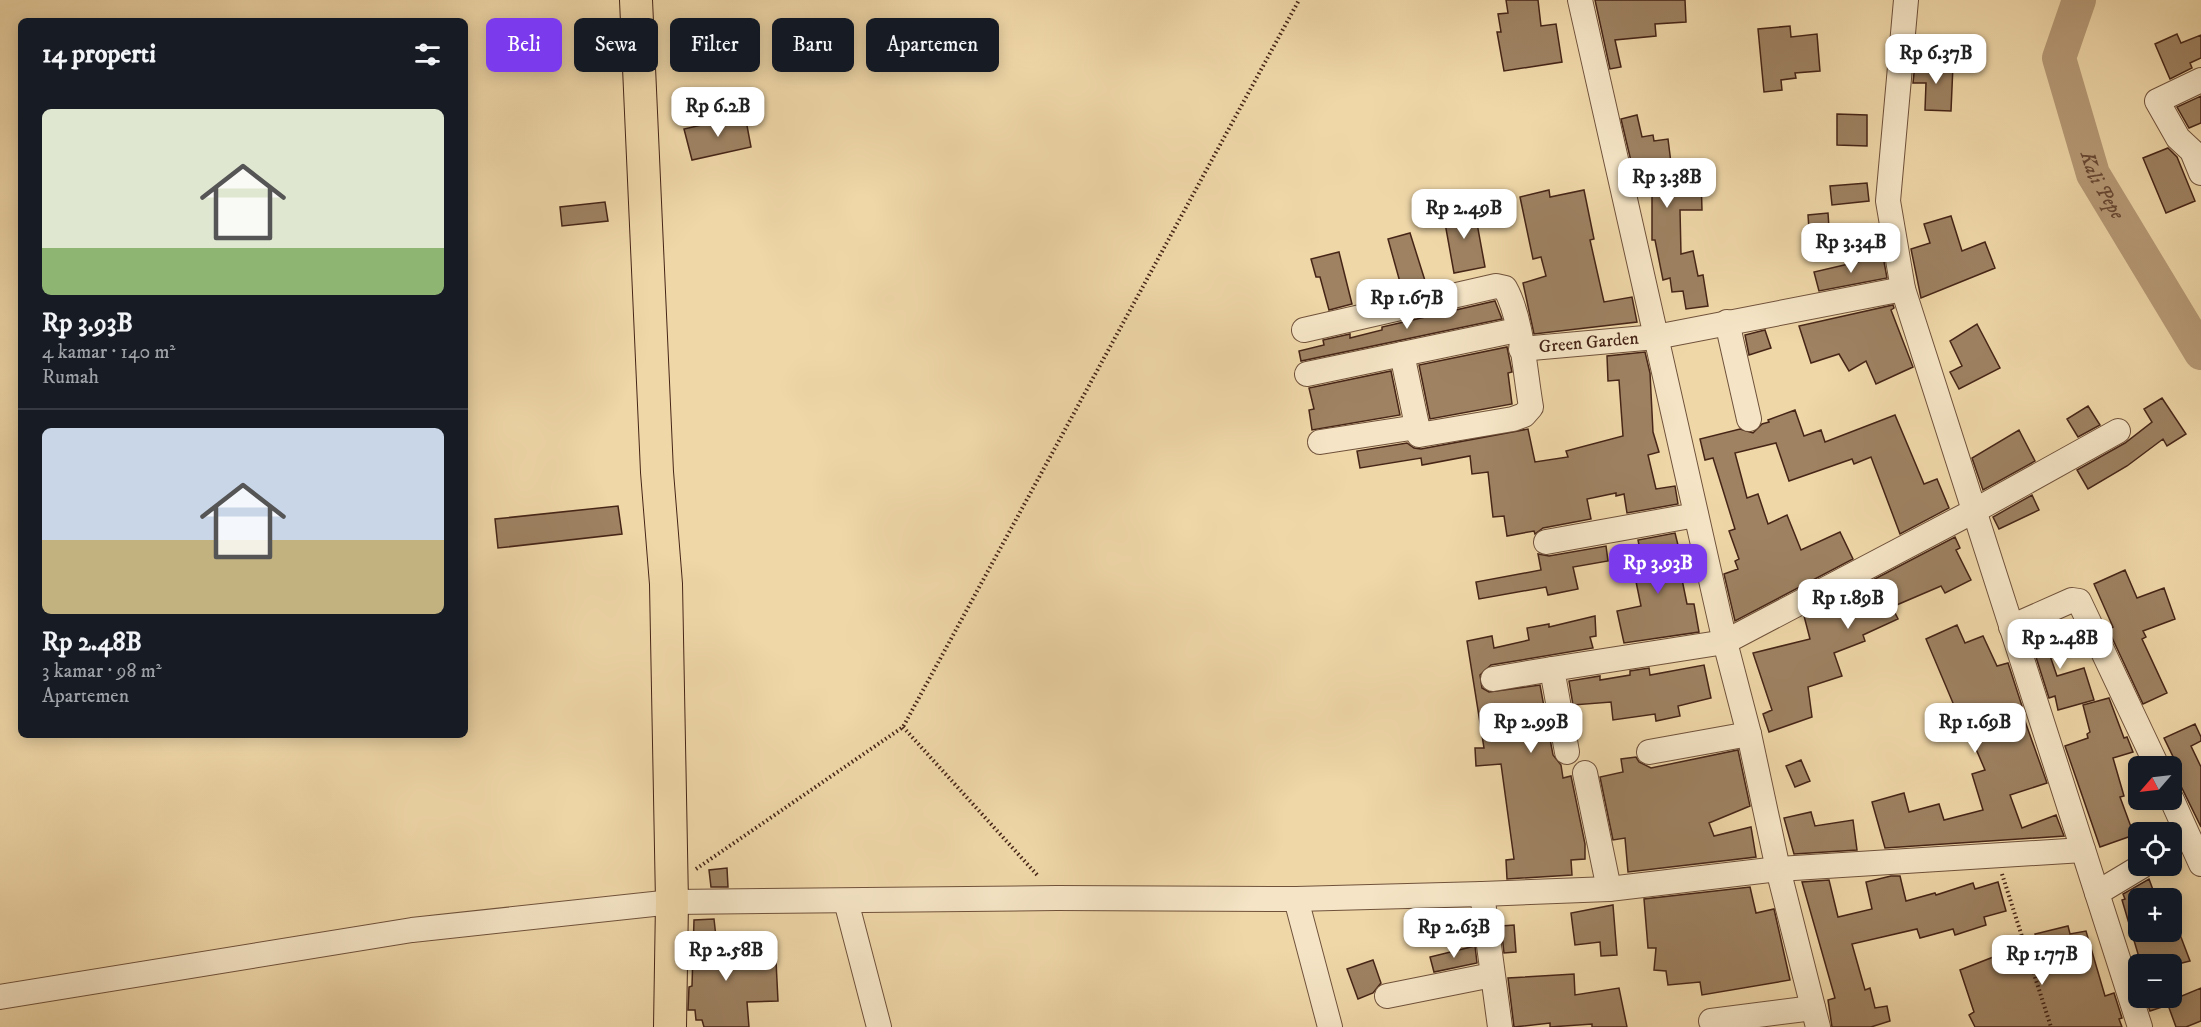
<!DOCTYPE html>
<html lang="id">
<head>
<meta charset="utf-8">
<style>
	:root { --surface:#171b24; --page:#242831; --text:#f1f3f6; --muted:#9ea1a6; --line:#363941; --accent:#7c3aed }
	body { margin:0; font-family:"IM FELL DW Pica",serif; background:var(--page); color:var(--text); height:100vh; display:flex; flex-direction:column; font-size:22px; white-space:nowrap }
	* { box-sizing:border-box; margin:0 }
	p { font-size:20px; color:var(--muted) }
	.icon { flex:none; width:33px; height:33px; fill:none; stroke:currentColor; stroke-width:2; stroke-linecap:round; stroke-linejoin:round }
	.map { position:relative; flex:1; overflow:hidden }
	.drawer { position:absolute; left:18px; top:18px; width:450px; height:720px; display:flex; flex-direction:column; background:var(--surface); border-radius:9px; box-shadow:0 3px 15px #0003 }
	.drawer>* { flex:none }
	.banner { position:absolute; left:486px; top:18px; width:570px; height:54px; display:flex; gap:12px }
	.needle { width:39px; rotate:242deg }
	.tools { position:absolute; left:2128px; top:756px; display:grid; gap:12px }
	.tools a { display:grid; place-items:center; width:54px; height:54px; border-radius:9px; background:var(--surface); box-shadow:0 3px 15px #0003; font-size:30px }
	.price { position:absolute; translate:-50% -51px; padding:0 14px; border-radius:12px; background:#fff; color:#222; font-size:20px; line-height:39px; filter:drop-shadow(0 2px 3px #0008) }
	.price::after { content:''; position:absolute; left:50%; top:36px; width:18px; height:14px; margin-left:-9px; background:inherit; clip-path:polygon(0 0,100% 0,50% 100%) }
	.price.selected { background:var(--accent); color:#fff }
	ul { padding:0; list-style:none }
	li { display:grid; align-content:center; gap:12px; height:318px; padding:0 24px }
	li+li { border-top:2px solid var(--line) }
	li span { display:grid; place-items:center; height:186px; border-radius:9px; color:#555 }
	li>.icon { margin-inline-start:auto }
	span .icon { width:108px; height:108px; fill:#fffc; stroke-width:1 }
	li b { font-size:26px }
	h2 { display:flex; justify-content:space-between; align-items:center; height:72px; padding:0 24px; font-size:26px }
	.chip { padding:0 21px; border-radius:9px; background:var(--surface); box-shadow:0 3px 15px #0003; font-size:21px; line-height:54px }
	.chip.selected { background:var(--accent); color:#fff }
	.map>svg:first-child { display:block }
</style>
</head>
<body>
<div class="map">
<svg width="2201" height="1027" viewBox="0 0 2201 1027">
	<rect width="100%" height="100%" fill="#efd7a8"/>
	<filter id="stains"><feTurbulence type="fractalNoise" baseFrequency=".00333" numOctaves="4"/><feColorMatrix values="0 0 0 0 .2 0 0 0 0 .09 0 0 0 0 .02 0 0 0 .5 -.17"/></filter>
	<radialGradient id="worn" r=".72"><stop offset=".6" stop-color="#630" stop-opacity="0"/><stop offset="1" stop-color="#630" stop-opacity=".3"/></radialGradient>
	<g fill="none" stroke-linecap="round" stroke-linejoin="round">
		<!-- river -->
		<path stroke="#b69a77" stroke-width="34" id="s1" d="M2079 0 2059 58 2093 174 2201 353"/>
	</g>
	<!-- building -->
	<path fill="#9e8262" stroke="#462517" stroke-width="1.5" d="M1506 0H1538L1541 26 1556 24 1562 62 1504 71 1497 32H1501L1498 14 1508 13Z
		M1595 0H1685L1686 22 1655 24 1656 36 1615 40 1621 67 1610 69Z
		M1790 26 1791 37 1817 34 1820 71 1795 73 1796 78 1781 80 1782 90 1764 92 1758 29Z
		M2177 34 2181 43 2201 35V58L2190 63 2192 68 2170 79 2155 44Z
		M1915 64 1953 65 1951 111 1925 110 1926 83H1913Z
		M2201 96V123L2189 128 2177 107Z
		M1837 114 1867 115V146L1837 145Z
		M745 115 751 147 692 160 684 129Z
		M1637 115 1642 137 1653 135 1654 141 1668 139 1671 163 1677 162 1679 177H1701L1702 210H1680L1681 254 1693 251 1698 276 1703 275 1708 306 1686 309 1683 291 1672 292 1670 278 1663 280 1655 240H1652V193L1639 195 1621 119Z
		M2168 148 2177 157 2195 201 2166 213 2143 158Z
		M1867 183 1869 201 1832 205 1830 186Z
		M1549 190 1550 197 1584 190 1594 239 1590 240 1604 302 1632 297 1637 322 1534 334 1523 283 1546 276 1541 257 1533 259 1520 197Z
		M605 202 608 221 562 226 560 207Z
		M1474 207 1485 267 1454 273 1443 212Z
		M1828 213 1830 243 1810 245 1808 215Z
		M1951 216 1962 251 1985 242 1995 268 1921 298 1911 249 1930 243 1924 224Z
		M1410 233 1427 287 1403 293 1388 239Z
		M1339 252 1352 304 1329 310 1320 277H1316L1311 259Z
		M1883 256 1887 278 1819 291 1814 272Z
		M1495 301 1502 319 1301 361 1299 351 1324 345 1323 340 1350 334V338L1382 330V327Z
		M1893 305 1894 308 1891 310 1913 367 1876 384 1866 361 1849 371 1839 354 1811 363 1799 326Z
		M1977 324 2000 368 1959 389 1950 372 1962 366 1950 341Z
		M1765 330 1771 348 1749 355 1745 335Z
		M1507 347 1512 372 1508 373 1512 404 1430 419 1419 365Z
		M1645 352 1650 373 1653 432 1659 452 1648 455 1656 489 1675 486 1678 504 1627 513 1624 494 1616 496V493L1587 499 1591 519 1543 528 1535 534 1534 531 1507 536 1504 516 1493 517 1488 472 1472 474 1470 456 1422 465 1421 458 1360 468 1357 451 1407 443 1414 448 1421 449 1528 429 1535 462 1568 457 1566 451 1623 436 1619 380 1608 381 1607 356Z
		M1391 371 1400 415 1312 430 1309 410 1314 409 1309 388Z
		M2162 398 2186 434 2167 446 2163 439 2127 466 2088 489 2077 470 2125 443 2152 422 2144 409Z
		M2088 406 2100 425 2078 437 2067 419Z
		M1795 410 1804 436 1821 430 1825 442 1895 415 1924 484 1937 479 1949 508 1900 534 1871 457 1854 464 1852 459 1789 481 1776 443 1735 453 1747 498 1758 494 1768 524 1787 515 1801 550 1840 532 1853 559 1735 621 1724 574 1738 569 1735 561 1739 559 1729 531 1735 529 1713 458 1705 460 1700 439 1740 429 1753 433 1762 424 1769 422 1768 420Z
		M2019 430 2035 461 1983 490 1972 458Z
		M2032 495 2039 510 1999 529 1993 517Z
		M618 506 622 534 498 548 495 519Z
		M1675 533 1679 549 1676 550 1687 604H1694L1699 632 1624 643 1617 611 1641 606 1632 562 1642 560 1638 540Z
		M1955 537 1960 548 1956 550 1971 580 1945 593 1941 586 1892 607 1898 619 1863 635 1865 641 1834 653 1842 676 1808 687 1812 717 1769 732 1763 714 1772 710 1753 653 1810 639 1804 616Z
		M1606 546 1608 561 1573 567 1578 589 1548 595 1546 587 1479 599 1476 582 1541 570 1538 554 1549 556Z
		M2125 570 2137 598 2164 588 2175 619 2143 631 2146 637 2142 639 2167 693 2143 704 2108 629 2113 627 2094 584Z
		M1595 616 1596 636 1590 637 1593 648 1491 665 1480 675 1482 688 1489 692 1540 685 1553 755 1561 765 1563 778 1571 776 1585 844V859L1571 860 1572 875 1507 879 1506 860 1514 859 1501 764 1476 766 1475 748H1484L1467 641 1492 636 1494 648 1529 640 1527 628 1549 624V627Z
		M2062 620 2069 638 2047 647 2057 676 2084 668 2094 700 2058 710 2055 696 2049 698 2029 635Z
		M1957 625 1965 643 1983 636 1997 666 2008 663 2022 706 2020 707 2047 783 2010 795 2022 828 2056 815 2064 836 1885 848 1872 802 1904 793 1909 812 1939 804 1944 820 1983 810 1972 774 1985 770 1967 728 1946 735 1936 710 1953 703 1926 639Z
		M1704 665 1711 698 1678 706 1680 716 1656 721 1655 714 1613 720 1611 702 1573 705 1569 681 1600 676V680L1630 675V671L1649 668 1650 675Z
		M2109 698 2124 738 2127 737 2133 752 2113 758 2124 796 2120 797 2134 835 2100 847 2065 746 2088 738 2087 734 2090 732 2083 705Z
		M2195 724 2201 737V741L2191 746 2201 767V827L2175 774 2180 771 2164 738Z
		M1738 750 1750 806 1709 823 1714 836 1751 827 1756 857 1628 872 1625 838 1613 840 1600 777 1623 772 1621 759 1636 757 1639 762 1651 768Z
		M1801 760 1810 781 1795 787 1786 766Z
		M1811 812 1815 826 1853 820 1857 850 1794 854 1784 818Z
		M727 868 728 887H711L709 870Z
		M1891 876H1900L1906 901 1935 893 1936 895 1973 883 1975 889 1998 882 2006 911 1984 917 1986 925 1955 935 1953 929 1920 938 1917 929 1852 944 1865 990 1870 988 1875 1008 1887 1006 1890 1021 1871 1027H1832L1828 1000 1835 998 1802 882 1829 880 1838 917 1872 909 1866 882Z
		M2149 879 2156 898H2139V932H2179L2190 961 2178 964H2141L2122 900 2125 899 2123 894Z
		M1750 887 1756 913 1774 909 1790 980 1702 995 1700 982 1668 985 1666 971 1654 970 1656 948H1648L1644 899Z
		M1613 905 1617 955 1601 956 1600 942 1575 945 1571 913Z
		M714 919 718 955H732V962L776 961 778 1001 747 1002 749 1027H704L702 1020H696L695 1010H688L689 987 692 986 694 920Z
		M1514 925 1516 952 1504 953 1501 926Z
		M2068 926 2070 934 2086 931 2105 996 2114 993 2122 1018 2119 1019 2122 1027H1975L1969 1015 1974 1012 1960 970 2037 940 2035 934Z
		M1475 946 1477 963 1434 972 1430 957Z
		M1373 960 1381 983 1373 993 1358 999 1347 969Z
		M1574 974 1575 995 1619 988 1627 1027H1592V1024L1550 1027V1023L1514 1027 1508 978Z
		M2201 988V1021L2186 1027H2176L2168 1005 2150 1011 2145 998H2177Z"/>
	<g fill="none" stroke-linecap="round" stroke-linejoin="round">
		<!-- minor casing -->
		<g stroke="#70523b" stroke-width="26">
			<g id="minor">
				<path d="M1580 0 1725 642 1749 734 1778 869 1818 1027"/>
				<path d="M1906 0 1888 201 1903 289 2140 1027"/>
				<path d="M2201 80 2157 101 2178 138 2192 151 2201 173"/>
				<path d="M1727 322 1749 419"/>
				<path d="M1304 330 1496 286 1505 288C1522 318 1525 373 1531 407L1524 415 1513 419 1419 435 1402 354"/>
				<path id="s2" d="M1521 349 1656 337 1903 289"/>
				<path d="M1307 374 1517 330"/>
				<path d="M1320 442 1417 427"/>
				<path d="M1546 542 1696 515"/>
				<path d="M2011 627 2072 600 2079 601 2157 766"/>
				<path d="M1493 679 1552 669"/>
				<path d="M1567 752 1552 669 1725 642 1974 511 2118 431"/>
				<path d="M1649 752 1749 734"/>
				<path d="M1585 773 1609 889"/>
				<path d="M2172 800 2201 864"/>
				<path d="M2097 893 2142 866"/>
				<path d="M1482 894 1500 1027"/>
				<path d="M1296 899 1330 1027"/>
				<path d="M846 901 879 1027"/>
				<path d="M1387 996 1492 975"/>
				<path d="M0 997 412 930 672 902 1057 898 1296 899 1482 894 1609 889 1778 869 2083 850"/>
				<path d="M1711 1021 1813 1008"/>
			</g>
		</g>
		<!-- major casing -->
		<g stroke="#462517" stroke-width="34">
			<path id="major" d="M636 0 657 472 666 584 672 902 670 1027"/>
		</g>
		<!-- path -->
		<path stroke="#462517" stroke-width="4" stroke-dasharray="1.5 3" stroke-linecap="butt" d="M903 727 1039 877
			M696 869 903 727 1299 0
			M2002 874 2051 1027"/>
		<!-- minor -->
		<use href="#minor" stroke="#f5e5c6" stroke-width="24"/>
		<!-- major -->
		<use href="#major" stroke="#efd7a8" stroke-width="32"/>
	</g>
	<g text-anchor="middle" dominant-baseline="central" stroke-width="4.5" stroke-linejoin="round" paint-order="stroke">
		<!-- street labels -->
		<g font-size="18" fill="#462517" stroke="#f5e5c6">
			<text stroke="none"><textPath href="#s2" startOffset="68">Green Garden</textPath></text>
		</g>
		<!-- water labels -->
		<g font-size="20" font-style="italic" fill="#684834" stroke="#f5e5c6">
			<text stroke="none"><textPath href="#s1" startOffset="196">Kali Pepe</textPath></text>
		</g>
	</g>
	<rect width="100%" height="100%" filter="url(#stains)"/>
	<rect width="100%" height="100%" fill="url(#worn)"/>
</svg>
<div class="tools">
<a><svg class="needle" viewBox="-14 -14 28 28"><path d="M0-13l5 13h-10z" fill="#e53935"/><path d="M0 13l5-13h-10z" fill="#9ea1a6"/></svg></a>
<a><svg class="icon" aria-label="locate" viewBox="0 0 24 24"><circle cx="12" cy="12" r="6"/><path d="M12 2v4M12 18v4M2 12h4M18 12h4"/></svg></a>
<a>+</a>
<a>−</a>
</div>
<b class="price" style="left:1936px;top:85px">Rp 6.37B</b>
<b class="price" style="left:718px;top:138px">Rp 6.2B</b>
<b class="price" style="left:1667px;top:209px">Rp 3.38B</b>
<b class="price" style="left:1464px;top:240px">Rp 2.49B</b>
<b class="price" style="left:1851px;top:274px">Rp 3.34B</b>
<b class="price" style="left:1407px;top:330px">Rp 1.67B</b>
<b class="price selected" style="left:1658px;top:595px">Rp 3.93B</b>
<b class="price" style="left:1848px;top:630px">Rp 1.89B</b>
<b class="price" style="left:2060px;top:670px">Rp 2.48B</b>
<b class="price" style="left:1531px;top:754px">Rp 2.99B</b>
<b class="price" style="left:1975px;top:754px">Rp 1.69B</b>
<b class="price" style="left:1454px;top:959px">Rp 2.63B</b>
<b class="price" style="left:726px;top:982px">Rp 2.58B</b>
<b class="price" style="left:2042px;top:986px">Rp 1.77B</b>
<div class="banner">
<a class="chip selected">Beli</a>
<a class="chip">Sewa</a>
<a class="chip">Filter</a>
<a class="chip">Baru</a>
<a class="chip">Apartemen</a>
</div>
<section class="drawer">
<h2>14 properti<svg class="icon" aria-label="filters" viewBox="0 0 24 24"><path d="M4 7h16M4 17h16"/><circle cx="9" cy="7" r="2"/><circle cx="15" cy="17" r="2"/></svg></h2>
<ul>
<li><span style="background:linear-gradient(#dfe7d0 75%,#8fb573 0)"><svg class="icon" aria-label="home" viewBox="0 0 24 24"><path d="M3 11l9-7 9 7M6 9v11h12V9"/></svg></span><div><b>Rp 3.93B</b><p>4 kamar · 140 m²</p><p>Rumah</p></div></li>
<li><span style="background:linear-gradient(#c9d6e8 60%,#c2b280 0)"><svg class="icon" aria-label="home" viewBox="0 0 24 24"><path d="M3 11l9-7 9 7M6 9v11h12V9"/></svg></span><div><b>Rp 2.48B</b><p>3 kamar · 98 m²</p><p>Apartemen</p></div></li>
</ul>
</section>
</div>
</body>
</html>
